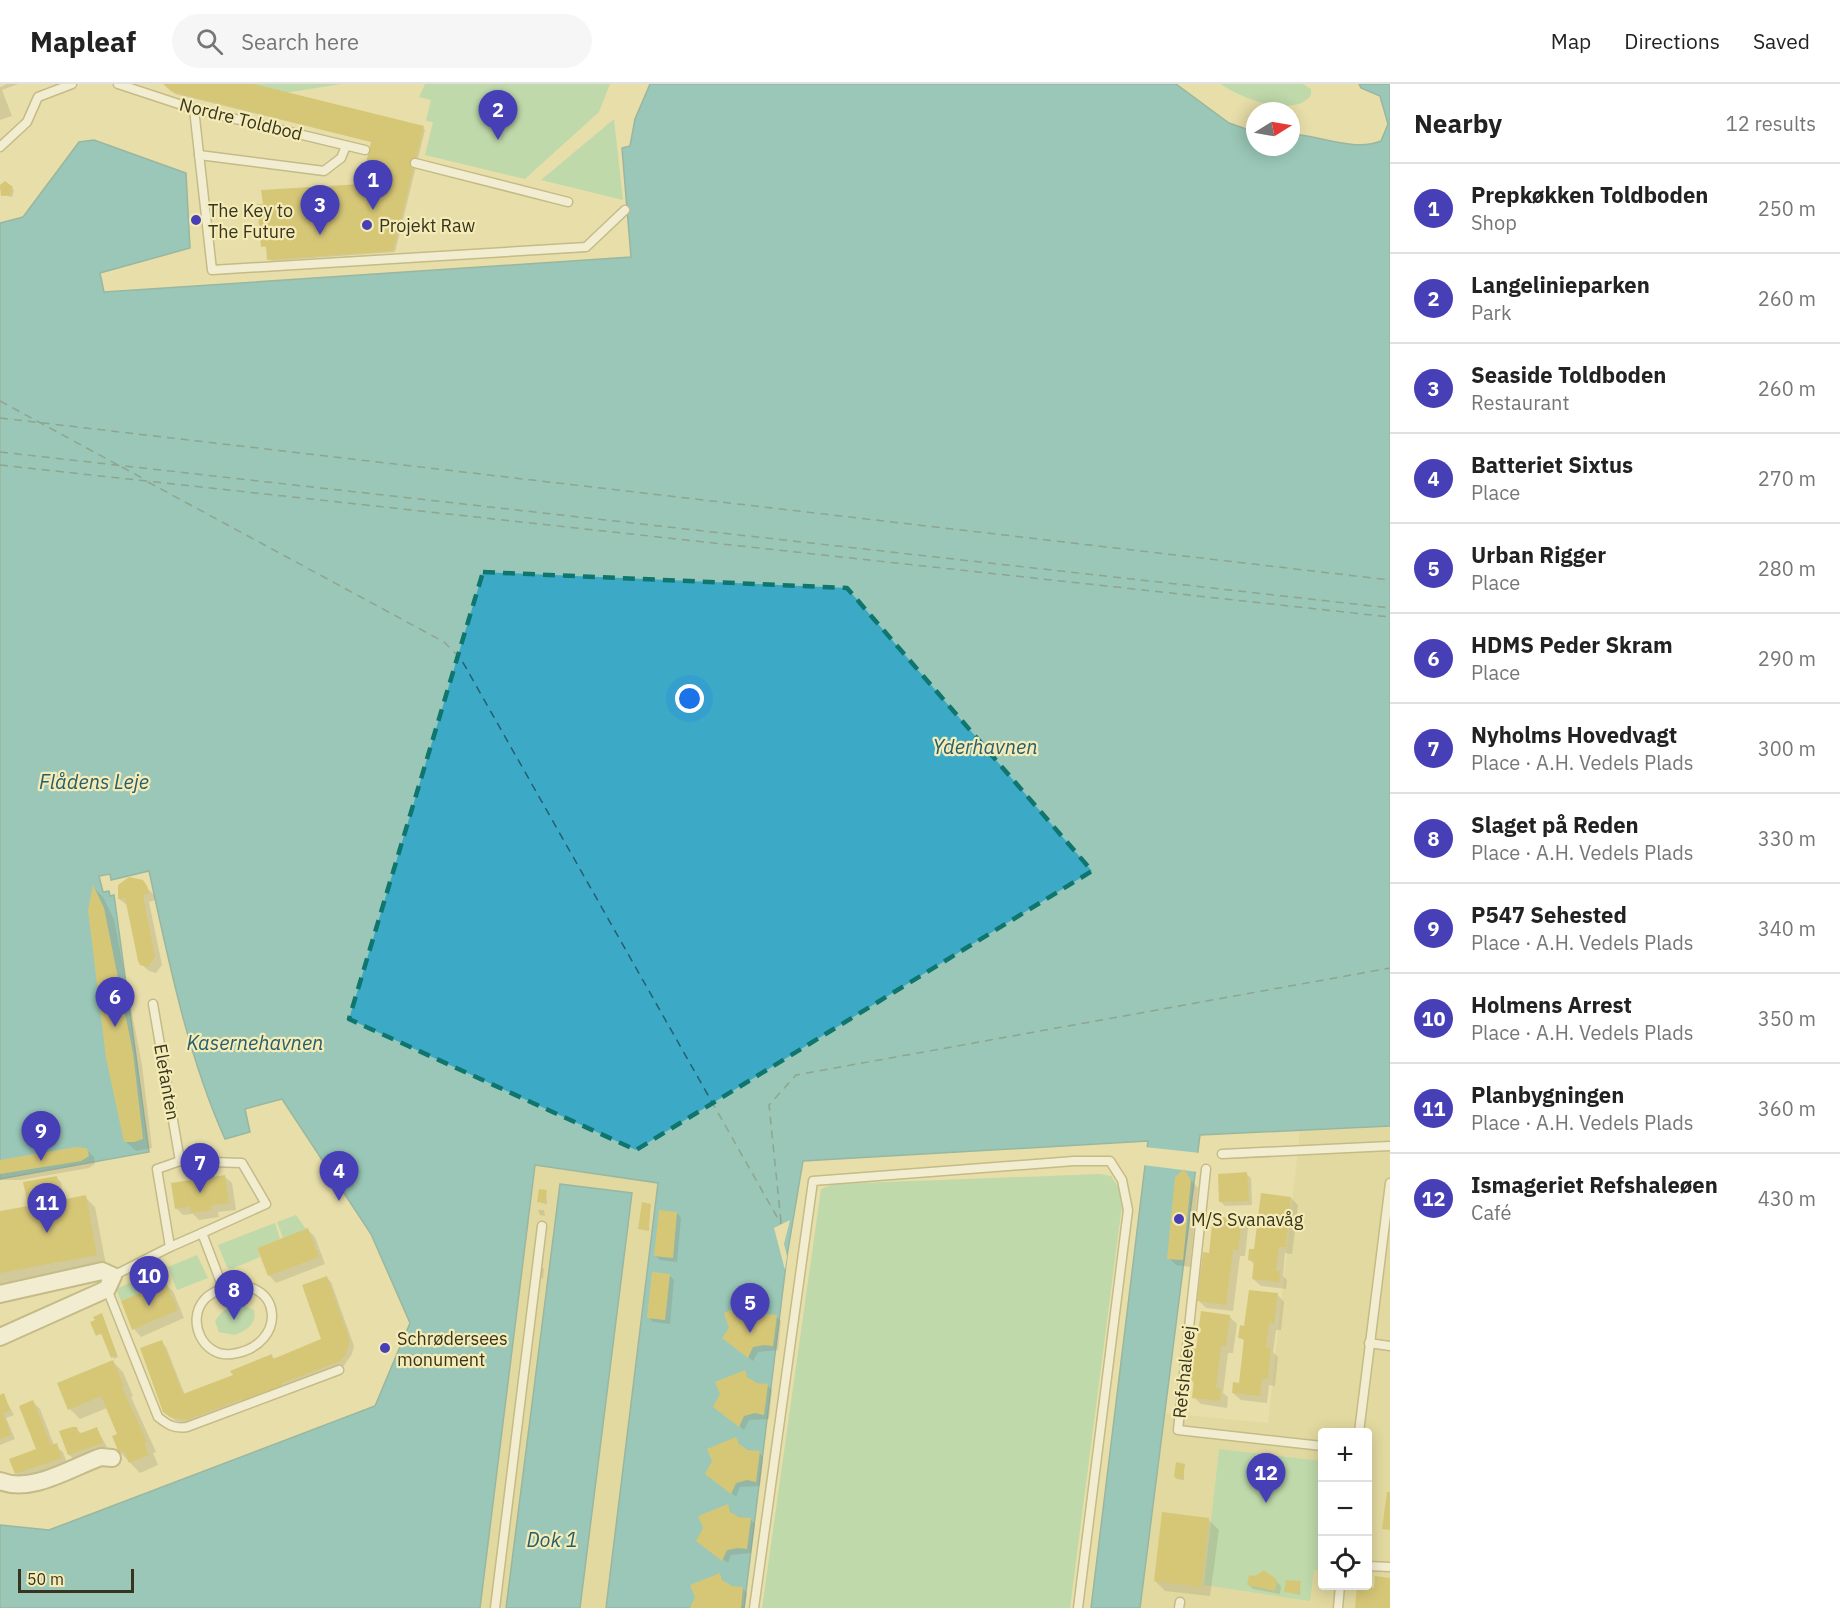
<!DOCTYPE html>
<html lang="en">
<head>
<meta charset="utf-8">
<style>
  :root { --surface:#fff; --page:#f6f6f6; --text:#222; --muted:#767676; --line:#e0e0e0; --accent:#463fb5 }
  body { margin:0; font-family:"IBM Plex Sans",sans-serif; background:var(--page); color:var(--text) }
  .controls { position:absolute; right:18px; bottom:18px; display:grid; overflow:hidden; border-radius:6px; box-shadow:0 3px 15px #0003 }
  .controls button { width:54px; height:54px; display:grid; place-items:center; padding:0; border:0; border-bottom:2px solid var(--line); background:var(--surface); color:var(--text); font:30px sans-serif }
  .compass { position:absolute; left:1246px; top:18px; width:54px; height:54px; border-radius:50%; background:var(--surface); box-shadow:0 3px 15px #0003; rotate:79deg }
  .scale { position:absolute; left:18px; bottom:15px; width:116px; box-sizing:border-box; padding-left:6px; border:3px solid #37341f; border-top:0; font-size:16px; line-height:21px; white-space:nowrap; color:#37341f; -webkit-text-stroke:4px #f4ebb6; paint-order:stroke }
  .you { position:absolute; left:690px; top:615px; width:21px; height:21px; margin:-15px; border:4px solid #fff; border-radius:50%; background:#1a73e8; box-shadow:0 0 0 9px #1a73e833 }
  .badge { display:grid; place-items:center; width:39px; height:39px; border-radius:50%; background:var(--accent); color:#fff; font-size:20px; font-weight:700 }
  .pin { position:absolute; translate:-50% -50px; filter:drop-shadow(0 2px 3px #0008) }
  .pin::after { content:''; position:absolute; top:32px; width:21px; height:18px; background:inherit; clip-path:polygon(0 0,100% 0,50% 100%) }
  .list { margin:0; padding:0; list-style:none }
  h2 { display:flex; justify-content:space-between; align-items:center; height:78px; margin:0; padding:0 24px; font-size:26px }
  h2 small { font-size:20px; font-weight:400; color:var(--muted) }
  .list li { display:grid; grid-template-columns:39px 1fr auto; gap:18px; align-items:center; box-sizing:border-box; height:90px; padding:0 24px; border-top:2px solid var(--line) }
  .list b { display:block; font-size:22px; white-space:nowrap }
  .list p { margin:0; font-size:20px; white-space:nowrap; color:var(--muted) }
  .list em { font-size:20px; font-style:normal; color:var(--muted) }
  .icon { flex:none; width:33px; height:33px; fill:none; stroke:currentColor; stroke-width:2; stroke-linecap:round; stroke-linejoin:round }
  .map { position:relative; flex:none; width:1390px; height:1524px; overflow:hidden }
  header { display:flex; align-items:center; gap:36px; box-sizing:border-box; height:84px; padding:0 30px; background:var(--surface); border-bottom:2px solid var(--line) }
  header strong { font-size:28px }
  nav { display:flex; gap:33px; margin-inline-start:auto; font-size:21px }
  .search { width:420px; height:54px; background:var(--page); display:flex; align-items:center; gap:15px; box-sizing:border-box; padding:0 21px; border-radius:33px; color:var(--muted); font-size:22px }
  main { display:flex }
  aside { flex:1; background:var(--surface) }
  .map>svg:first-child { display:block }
  .built { fill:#dcd296; fill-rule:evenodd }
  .green { fill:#8fd3ad }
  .water { fill:#3caac7; stroke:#3a8795; stroke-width:1.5 }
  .pier { fill:#e7dea9 }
  .shadow { fill:#0003 }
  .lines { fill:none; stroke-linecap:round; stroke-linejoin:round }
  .ferry { stroke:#255f6f; stroke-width:1.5; stroke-dasharray:8 6; stroke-linecap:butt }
  .building { fill:#c0ac3b }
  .lane-casing { stroke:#99905f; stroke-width:11 }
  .street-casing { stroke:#99905f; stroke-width:20 }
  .lane { stroke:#fff; stroke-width:8 }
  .street { stroke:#fff; stroke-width:16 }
  .marked { fill:none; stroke:#0f766e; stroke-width:4.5; stroke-dasharray:12 8; stroke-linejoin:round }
  .poi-dot { fill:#463fb5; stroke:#f4ebb6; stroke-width:2 }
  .labels { text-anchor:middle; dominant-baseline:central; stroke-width:4.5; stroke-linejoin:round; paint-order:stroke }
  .street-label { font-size:18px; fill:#37341f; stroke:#f4ebb6 }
  .poi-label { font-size:18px; fill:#37341f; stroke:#f4ebb6; text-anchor:start }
  .water-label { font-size:20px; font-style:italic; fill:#255f6f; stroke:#f4ebb6 }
</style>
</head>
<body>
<header>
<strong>Mapleaf</strong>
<div class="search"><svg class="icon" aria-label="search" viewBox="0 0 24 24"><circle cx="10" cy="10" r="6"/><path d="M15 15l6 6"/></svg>Search here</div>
<nav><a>Map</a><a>Directions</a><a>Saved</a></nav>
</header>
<main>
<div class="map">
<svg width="1390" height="1524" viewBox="0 0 1390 1524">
  <rect width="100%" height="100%" fill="#e7dea9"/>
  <!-- built -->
  <g class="built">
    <path d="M1390,1042V1524H1140L1165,1329L1268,1339L1300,1046ZM1322,1348H1368V1502H1322Z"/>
    <polygon points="534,1081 658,1099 606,1524 480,1524"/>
  </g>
  <!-- green -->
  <g class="green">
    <polygon points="231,0 341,0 285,9"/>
    <polygon points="425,0 610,0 599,28 525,95 425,71 433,38 426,37 431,16 419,13"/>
    <path d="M1221,0H1303L1311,5V11C1295,35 1239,14 1221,0Z"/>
    <polygon points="614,35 623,116 541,96"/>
    <polygon points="1100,1090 1111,1092 1119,1104 1122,1121 1070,1524 762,1524 821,1105 834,1100"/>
    <polygon points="296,1131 306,1145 283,1154 277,1138"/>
    <polygon points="275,1139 280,1155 257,1164 260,1173 231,1185 227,1183 218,1161"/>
    <polygon points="197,1171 208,1194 177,1206 168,1183"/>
    <polygon points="164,1184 169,1197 147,1207 141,1194"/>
    <polygon points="134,1197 140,1210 121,1217 116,1205"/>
    <path d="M243,1221L254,1226C257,1240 247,1246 235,1251L219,1248L215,1237C222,1226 231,1220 243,1221Z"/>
    <polygon points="1219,1365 1322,1377 1322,1486 1314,1486 1310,1517 1204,1501"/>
  </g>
  <!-- water -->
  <g class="water">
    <path d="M650,0H1176L1229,39L1255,48V63H1291V50C1319,51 1354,68 1381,57L1388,40L1380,12L1361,4L1359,0H1390V1042L1200,1051L1140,1524H1091L1148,1057L803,1077L787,1172L744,1524H606L658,1099L535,1081L480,1524H0V1441L49,1446L375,1322L410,1239L371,1150L282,1015L245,1025L250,1048L225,1055C187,970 169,878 149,787L111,796L110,790L99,792L103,808L109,807L110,812L114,811L149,1068L0,1095V139L23,133L79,58L94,56L186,89L190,164L100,189L104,208L631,173L622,64L630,62L635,35Z"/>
    <polygon points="560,1100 632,1109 580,1524 506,1524"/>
  </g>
  <!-- pier -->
  <g class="pier">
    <polygon points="1145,1063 1200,1069 1198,1088 1143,1081"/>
    <polygon points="790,1136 784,1160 787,1172 785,1186 774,1144"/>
  </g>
  <!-- shadow -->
  <g class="shadow">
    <polygon points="7,0 18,0 2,6 12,32 0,36 0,3"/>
    <polygon points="166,0 247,0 423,44 425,46 395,168 271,177 268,164 262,162 362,101 372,58 175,10"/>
    <polygon points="5,99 14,106 12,113 2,111 0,103"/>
    <polygon points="124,797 146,803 154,811 155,816 149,818 162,881 156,889 149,887 141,880 128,822 119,815 118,809"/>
    <polygon points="94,804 103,813 114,835 142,981 152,1064 136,1067 125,1057"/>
    <polygon points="86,1065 94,1073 95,1080 89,1084 21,1096 0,1096 0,1079"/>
    <polygon points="1184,1088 1198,1104 1190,1183 1176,1181 1169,1174"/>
    <polygon points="1246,1090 1251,1094 1252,1121 1225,1122 1221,1118"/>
    <polygon points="224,1092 232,1099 236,1126 218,1128 219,1133 199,1136 193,1130 183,1131 176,1124"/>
    <polygon points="57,1094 61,1098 64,1116 85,1113 95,1123 106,1181 0,1201 0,1129 31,1123"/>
    <polygon points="546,1107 547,1120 541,1119 539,1117"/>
    <polygon points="1291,1114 1298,1121 1292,1170 1285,1169 1283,1192 1287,1196 1286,1205 1261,1202 1253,1195 1255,1181 1250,1176"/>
    <polygon points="650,1121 649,1147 642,1146 640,1144"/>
    <polygon points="538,1126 544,1126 545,1132 540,1131"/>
    <polygon points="677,1129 681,1134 677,1178 660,1176 655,1171"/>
    <polygon points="1241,1137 1248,1144 1245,1172 1240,1172 1233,1227 1206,1224 1199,1217 1210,1170"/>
    <polygon points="308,1146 315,1153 325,1180 276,1199 269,1191"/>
    <polygon points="541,1183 544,1185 543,1195 539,1193"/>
    <polygon points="670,1192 674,1196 670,1240 653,1238 648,1233"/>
    <polygon points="327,1194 331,1198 354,1262 352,1270 343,1283 192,1340 176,1337 164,1328 161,1258 166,1263 185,1311 235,1292 271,1272 275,1275 323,1256"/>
    <polygon points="165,1200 173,1207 184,1234 141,1253 134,1245 123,1218"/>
    <polygon points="1277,1210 1284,1218 1281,1246 1276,1246 1273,1268 1278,1273 1275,1302 1269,1301 1267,1319 1241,1316 1233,1309 1240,1301 1245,1258 1240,1253"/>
    <polygon points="753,1219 759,1228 776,1232 781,1237 778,1266 758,1268 753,1277 729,1258"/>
    <polygon points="102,1231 118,1273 114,1275 104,1250 97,1251"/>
    <polygon points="1229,1232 1237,1240 1233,1269 1228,1269 1223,1309 1228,1313 1227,1324 1201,1320 1194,1313 1195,1300 1190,1295 1197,1266"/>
    <polygon points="113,1278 123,1288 133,1312 131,1313 156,1368 153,1369 158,1381 140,1389 120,1368 119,1351 107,1324 80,1335 70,1325"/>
    <polygon points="744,1288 751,1297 767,1301 772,1306 769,1335 749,1336 744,1346 720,1327"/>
    <polygon points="3,1311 14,1331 6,1334 15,1355 0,1361 0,1313"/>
    <polygon points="33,1318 40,1325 54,1361 63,1368 68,1382 24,1397 16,1390 38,1366"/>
    <polygon points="76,1345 81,1349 97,1345 107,1363 74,1375 69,1371 61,1348"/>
    <polygon points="736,1355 742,1364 759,1368 763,1373 760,1402 740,1403 736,1413 712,1394"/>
    <polygon points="1184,1381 1184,1396 1177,1395 1175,1393"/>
    <polygon points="727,1422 733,1431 750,1435 755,1440 751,1469 731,1471 728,1479 701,1459"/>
    <polygon points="1209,1436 1219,1446 1210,1512 1165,1507 1155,1497"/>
    <polygon points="720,1491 725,1500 742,1504 747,1509 745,1524 691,1524"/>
    <polygon points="1276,1497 1281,1502 1280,1510 1253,1505 1249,1501"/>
    <polygon points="1300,1498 1300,1511 1286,1507"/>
  </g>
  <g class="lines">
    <!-- ferry -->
    <g class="ferry">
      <polyline points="0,317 118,381"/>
      <polyline points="0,334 1390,496"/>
      <polyline points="0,368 1390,524"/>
      <polyline points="0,381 1390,533"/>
      <polyline points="122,383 144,395"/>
      <polyline points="148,398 444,558 461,575 781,1140"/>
      <polyline points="781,1138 769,1021 796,991 1390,884"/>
    </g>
  </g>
  <!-- building -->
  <g class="building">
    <polygon points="163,0 254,0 424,42 393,167 267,176 266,162 261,163 257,120 263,120 261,106 361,100 371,58 172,8"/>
    <polygon points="5,97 13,103 10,111 1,112 0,101"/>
    <polygon points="129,793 143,796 147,802 149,809 143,811 155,873 148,883 140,881 138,877 125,814 118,815 118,801"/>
    <polygon points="93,801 104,824 133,969 143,1055 134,1058 124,1058 106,974 88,826"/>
    <polygon points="76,1063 87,1064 89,1072 81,1077 0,1090 0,1076"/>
    <polygon points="1184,1085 1191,1096 1183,1176 1167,1175 1175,1093"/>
    <polygon points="1247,1088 1249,1117 1219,1118 1218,1090"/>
    <polygon points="225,1091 229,1119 211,1121 212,1126 191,1129 190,1122 175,1125 171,1099"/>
    <polygon points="57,1092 61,1116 86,1111 97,1171 0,1189 0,1127 28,1122 23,1098"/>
    <polygon points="539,1105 547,1106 545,1119 537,1118"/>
    <polygon points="1261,1109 1291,1113 1286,1163 1279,1163 1276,1187 1280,1187 1279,1198 1252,1195 1254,1177 1248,1176 1249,1165 1254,1165"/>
    <polygon points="642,1118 651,1120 648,1146 638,1145"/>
    <polygon points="659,1126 677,1128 673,1174 654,1172"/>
    <polygon points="1213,1132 1242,1135 1238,1166 1233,1165 1226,1221 1197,1217 1203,1168 1209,1169"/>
    <polygon points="308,1144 319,1173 268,1192 257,1164"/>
    <polygon points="652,1188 670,1190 665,1236 647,1234"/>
    <polygon points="327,1192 350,1257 345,1272 338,1278 282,1299 284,1303 243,1318 242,1315 187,1336 170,1333 163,1328 140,1264 162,1256 183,1310 233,1291 230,1287 272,1270 273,1275 321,1255 302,1201"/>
    <polygon points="166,1198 178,1226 132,1246 121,1217"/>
    <polygon points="1249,1206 1278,1209 1274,1240 1269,1239 1266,1263 1271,1264 1268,1295 1262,1295 1260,1312 1232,1309 1233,1298 1239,1299 1244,1255 1238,1254 1240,1241 1244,1242"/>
    <polygon points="754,1217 756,1224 766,1230 777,1231 773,1262 764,1261 753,1263 748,1274 722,1254 729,1244 724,1229"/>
    <polygon points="1201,1227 1230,1231 1226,1262 1221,1262 1216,1304 1221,1305 1220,1317 1192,1314 1194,1296 1188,1295 1192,1264 1196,1265"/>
    <polygon points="102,1229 117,1271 111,1274 101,1249 96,1252 90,1238 95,1236 93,1233"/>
    <polygon points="113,1276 124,1302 122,1303 147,1358 144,1359 149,1371 129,1379 124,1367 119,1369 112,1352 117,1350 101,1312 68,1326 57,1299"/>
    <polygon points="745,1286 747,1293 757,1299 768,1300 764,1331 755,1329 744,1332 739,1343 713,1323 720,1310 715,1298"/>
    <polygon points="4,1309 10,1326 3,1329 11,1351 0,1355 0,1311"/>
    <polygon points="33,1316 51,1361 57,1359 62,1374 15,1390 9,1375 36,1365 19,1322"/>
    <polygon points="72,1343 77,1343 79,1350 97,1343 103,1359 68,1371 59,1347"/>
    <polygon points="736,1353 739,1360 748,1366 760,1367 756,1398 747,1396 736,1399 731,1410 705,1390 712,1377 707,1365"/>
    <polygon points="1176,1378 1185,1380 1183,1395 1174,1393"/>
    <polygon points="1387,1408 1390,1408 1390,1446 1382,1445"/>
    <polygon points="728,1420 730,1428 739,1433 751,1434 747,1465 738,1464 727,1466 722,1477 696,1457 703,1444 698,1432"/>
    <polygon points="1162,1428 1209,1434 1201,1503 1154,1497"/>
    <polygon points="1264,1486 1277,1496 1275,1507 1247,1501 1249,1491 1255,1492"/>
    <polygon points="720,1489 722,1496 732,1502 743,1503 741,1524 690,1524 695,1513 690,1501"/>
    <polygon points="1375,1492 1390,1494 1390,1524 1355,1524 1357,1502 1374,1504"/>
    <polygon points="1286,1496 1301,1497 1299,1510 1284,1508"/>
  </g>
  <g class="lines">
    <!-- lane casing -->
    <g class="lane-casing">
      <g id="lane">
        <polyline points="118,0 194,25 365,66"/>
        <polyline points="194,25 212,186 586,163 625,126"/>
        <polyline points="0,63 27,38 38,13 72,0"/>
        <polyline points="199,71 324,87 341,74 346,62"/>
        <polyline points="415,79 568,118"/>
        <polyline points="153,920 180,1077"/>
        <polyline points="1222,1070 1390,1062"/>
        <polyline points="1206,1085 1178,1346 1322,1362"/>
        <path d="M170,1163L202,1149L223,1204C283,1189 290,1262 232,1270C203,1274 186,1237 204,1216C209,1210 216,1207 223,1204"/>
        <polyline points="113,1192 170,1163 157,1085 180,1077 242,1079 266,1120 202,1149"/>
        <path d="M107,1205L158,1333C168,1341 174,1345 187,1343L339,1286"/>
        <polyline points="1369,1259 1390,1262"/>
        <polyline points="1359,1348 1390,1099"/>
        <polyline points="1368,1482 1390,1483"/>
        <polyline points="495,1524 542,1142"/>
        <polyline points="754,1524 813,1097 1074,1077 1110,1077 1122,1096 1128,1126 1078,1524"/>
        <polyline points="1179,1524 1180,1518"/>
        <polyline points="1338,1524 1340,1502"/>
      </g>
    </g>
    <!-- street casing -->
    <g class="street-casing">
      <g id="street">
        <polyline points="0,1210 102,1187 113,1192 107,1205 0,1253"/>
        <path d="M0,1397C32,1410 72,1383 101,1373L112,1374"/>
      </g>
    </g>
    <!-- lane -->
    <use href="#lane" class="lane"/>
    <!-- street -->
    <use href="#street" class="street"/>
  </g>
  <!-- marked area -->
  <path d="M0 0H1390V1524H0ZM483,488L847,504L1092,787L636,1066L349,935Z" fill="#e7dea9" fill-opacity=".55" fill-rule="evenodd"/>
  <path class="marked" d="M483,488L847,504L1092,787L636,1066L349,935Z"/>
  <!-- markers -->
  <g class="poi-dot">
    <circle cx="196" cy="136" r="6"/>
    <circle cx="367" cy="141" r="6"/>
    <circle cx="1179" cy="1135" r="6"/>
    <circle cx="385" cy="1264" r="6"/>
  </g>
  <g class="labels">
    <!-- street labels -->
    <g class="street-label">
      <text transform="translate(241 35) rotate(14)">Nordre Toldbod</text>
      <text transform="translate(167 998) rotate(80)">Elefanten</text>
      <text transform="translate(1184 1288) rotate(-84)">Refshalevej</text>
    </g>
    <!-- poi labels -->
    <g class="poi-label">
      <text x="208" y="126">The Key to<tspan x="208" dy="21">The Future</tspan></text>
      <text x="379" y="141">Projekt Raw</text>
      <text x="1191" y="1135">M/S Svanavåg</text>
      <text x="397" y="1254">Schrødersees<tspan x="397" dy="21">monument</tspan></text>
    </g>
    <!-- water labels -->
    <g class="water-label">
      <text x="985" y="662">Yderhavnen</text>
      <text x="94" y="697">Flådens Leje</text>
      <text x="255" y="958">Kasernehavnen</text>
      <text x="552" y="1455">Dok 1</text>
    </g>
  </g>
</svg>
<div class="controls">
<button>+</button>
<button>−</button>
<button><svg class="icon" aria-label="locate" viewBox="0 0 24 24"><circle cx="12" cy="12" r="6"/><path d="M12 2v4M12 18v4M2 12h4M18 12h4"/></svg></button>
</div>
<svg class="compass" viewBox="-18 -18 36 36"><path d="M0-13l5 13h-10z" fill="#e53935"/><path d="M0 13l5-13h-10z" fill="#767676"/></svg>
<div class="scale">50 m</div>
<div class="you"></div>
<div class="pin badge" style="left:373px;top:126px">1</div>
<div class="pin badge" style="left:498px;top:56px">2</div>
<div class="pin badge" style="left:320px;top:151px">3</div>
<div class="pin badge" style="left:339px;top:1117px">4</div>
<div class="pin badge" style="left:750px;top:1249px">5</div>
<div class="pin badge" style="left:115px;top:943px">6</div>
<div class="pin badge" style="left:200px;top:1109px">7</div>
<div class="pin badge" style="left:234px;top:1236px">8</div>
<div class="pin badge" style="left:41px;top:1077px">9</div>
<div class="pin badge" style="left:149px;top:1222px">10</div>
<div class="pin badge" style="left:47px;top:1149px">11</div>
<div class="pin badge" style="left:1266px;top:1419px">12</div>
</div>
<aside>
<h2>Nearby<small>12 results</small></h2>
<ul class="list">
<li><span class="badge">1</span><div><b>Prepkøkken Toldboden</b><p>Shop</p></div><em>250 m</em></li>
<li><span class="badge">2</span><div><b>Langelinieparken</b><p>Park</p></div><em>260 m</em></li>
<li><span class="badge">3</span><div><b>Seaside Toldboden</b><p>Restaurant</p></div><em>260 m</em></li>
<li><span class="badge">4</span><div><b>Batteriet Sixtus</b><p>Place</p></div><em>270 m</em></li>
<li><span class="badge">5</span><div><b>Urban Rigger</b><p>Place</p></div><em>280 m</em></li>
<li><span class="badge">6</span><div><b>HDMS Peder Skram</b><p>Place</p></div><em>290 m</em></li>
<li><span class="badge">7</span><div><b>Nyholms Hovedvagt</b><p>Place · A.H. Vedels Plads</p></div><em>300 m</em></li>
<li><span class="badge">8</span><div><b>Slaget på Reden</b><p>Place · A.H. Vedels Plads</p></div><em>330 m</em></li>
<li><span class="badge">9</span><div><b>P547 Sehested</b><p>Place · A.H. Vedels Plads</p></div><em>340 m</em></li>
<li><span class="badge">10</span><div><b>Holmens Arrest</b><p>Place · A.H. Vedels Plads</p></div><em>350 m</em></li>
<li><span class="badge">11</span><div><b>Planbygningen</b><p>Place · A.H. Vedels Plads</p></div><em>360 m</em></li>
<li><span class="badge">12</span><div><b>Ismageriet Refshaleøen</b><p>Café</p></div><em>430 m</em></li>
</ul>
</aside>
</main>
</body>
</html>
